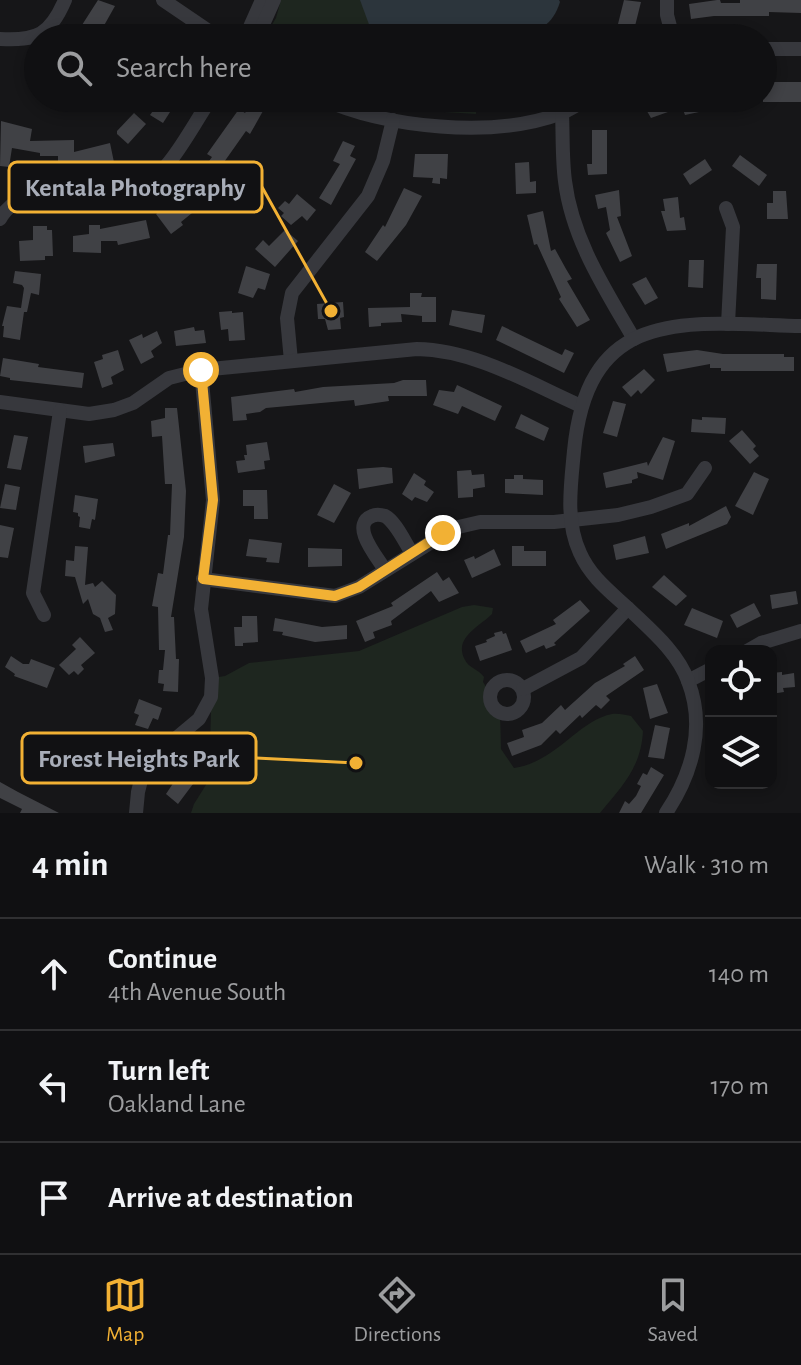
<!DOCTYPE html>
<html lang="en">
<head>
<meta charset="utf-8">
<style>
  :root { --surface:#101012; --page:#1e1e20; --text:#f1f3f6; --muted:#9c9d9f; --line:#303032; --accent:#f2b134 }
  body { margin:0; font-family:"Alegreya Sans",sans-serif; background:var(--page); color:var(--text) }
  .controls { position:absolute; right:24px; bottom:24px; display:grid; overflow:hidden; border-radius:16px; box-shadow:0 4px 12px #0003 }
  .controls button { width:72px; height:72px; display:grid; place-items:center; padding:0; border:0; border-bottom:2px solid var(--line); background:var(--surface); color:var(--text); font:40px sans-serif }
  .stop { position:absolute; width:24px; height:24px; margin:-18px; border:6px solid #f2b134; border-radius:50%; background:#fff }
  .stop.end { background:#f2b134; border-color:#fff; box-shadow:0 2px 8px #0008 }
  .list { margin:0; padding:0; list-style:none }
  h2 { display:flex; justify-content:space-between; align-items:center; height:104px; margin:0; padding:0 32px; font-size:34px }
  h2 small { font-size:26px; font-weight:400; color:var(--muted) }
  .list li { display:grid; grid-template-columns:52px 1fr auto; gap:24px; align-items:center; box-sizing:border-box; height:112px; padding:0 32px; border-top:2px solid var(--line) }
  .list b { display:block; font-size:30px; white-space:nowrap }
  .list p { margin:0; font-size:26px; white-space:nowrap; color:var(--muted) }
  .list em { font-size:26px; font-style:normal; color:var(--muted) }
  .icon { flex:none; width:44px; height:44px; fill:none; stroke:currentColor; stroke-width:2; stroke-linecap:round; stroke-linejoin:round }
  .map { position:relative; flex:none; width:801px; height:813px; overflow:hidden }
  .search { position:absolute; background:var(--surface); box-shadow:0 4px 12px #0003; left:24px; right:24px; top:24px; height:88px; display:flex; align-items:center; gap:20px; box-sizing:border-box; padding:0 28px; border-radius:44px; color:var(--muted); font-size:30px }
  .sheet { height:440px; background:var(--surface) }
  nav { display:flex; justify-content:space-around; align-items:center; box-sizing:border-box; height:112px; border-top:2px solid var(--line); background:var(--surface); font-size:22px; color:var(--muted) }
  nav a { display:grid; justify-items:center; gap:4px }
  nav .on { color:var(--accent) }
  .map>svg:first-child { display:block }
  .green { fill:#1e261f }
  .water { fill:#2c353c }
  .building { fill:#404145 }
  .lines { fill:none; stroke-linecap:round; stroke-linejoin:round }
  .minor { stroke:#37383d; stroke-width:14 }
  .route { stroke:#f2b134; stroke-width:10 }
  .leader { fill:none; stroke:#f2b134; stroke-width:3 }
  .callout-dot { fill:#f2b134; stroke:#111113; stroke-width:3 }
  .callout { fill:#111113; stroke:#f2b134; stroke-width:3 }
  .callout-label { font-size:26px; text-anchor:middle; font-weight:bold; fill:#a8adb8 }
</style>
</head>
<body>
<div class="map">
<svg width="801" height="813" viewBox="0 0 801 813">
  <rect width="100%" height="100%" fill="#161618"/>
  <!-- green -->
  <g class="green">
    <polygon points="281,0 477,0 477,38 264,38 276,18"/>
    <polygon points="353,98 476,98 476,114 397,109"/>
    <path d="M474,605L493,608L492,614C479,627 453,638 465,660C469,668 478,669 484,677L483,682C491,693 489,705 500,712L501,749L514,768C556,762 579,720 612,714C618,713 625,715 631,716L643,731C641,768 622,786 600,813H191L194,804L209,780L212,678L225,676L249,663L359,651L462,607Z"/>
  </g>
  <!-- water -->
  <path class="water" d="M360,0H559L560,2C553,25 539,31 517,38H374Z"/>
  <!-- building -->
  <g class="building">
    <polygon points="98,0 115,6 97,38 80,38 89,29 82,25"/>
    <polygon points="624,0 641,2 632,38 615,36"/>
    <polygon points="717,0 720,0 721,3 740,3 740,0 801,0 801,13 769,12 769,16 714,16 691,19 689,4"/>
    <rect x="763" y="82" width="38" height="20"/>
    <polygon points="162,98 179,98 163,123 150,115"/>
    <polygon points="657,98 694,98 699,112 685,115 682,107 651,118 644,106 645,102"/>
    <polygon points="252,103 263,111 250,134 246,131 198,199 187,192 212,157 207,154 239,109 245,113"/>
    <polygon points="134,113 146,124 128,144 117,134 117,131"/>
    <polygon points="1,121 32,129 30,141 74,140 74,152 110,143 115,167 100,170 98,162 74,167 74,170 58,170 58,156 40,156 40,153 12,148 9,167 0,166"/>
    <polygon points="592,130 607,130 607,174 588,175 587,164 592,164"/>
    <polygon points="343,141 355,146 350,156 356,159 331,205 319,198 340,164 333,161"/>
    <polygon points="415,154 448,154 447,179 440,178 440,184 432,183 433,178 413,177"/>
    <polygon points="740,155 767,175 759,186 732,166"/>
    <polygon points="705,159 712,170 690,185 683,174"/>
    <polygon points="529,162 530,182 536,181 536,193 516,194 515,163"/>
    <polygon points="404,188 422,196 406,225 377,261 365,252 383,225 385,227"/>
    <polygon points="619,190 621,216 617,217 632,256 620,262 606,233 610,230 606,207 598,209 595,195"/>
    <polygon points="773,191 786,191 788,219 767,219 767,203 773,203"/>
    <polygon points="297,194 316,210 307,221 302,216 291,225 281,216 284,213 278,208 285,201 289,204"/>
    <polygon points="678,197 680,218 684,217 686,230 667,231 661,211 665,211 663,199"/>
    <polygon points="185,203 192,213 181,222 183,225 171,234 156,214 168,205 172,211"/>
    <polygon points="543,211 551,251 555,249 566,269 572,279 567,281 590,320 577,327 559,299 561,297 537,244 534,245 527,215"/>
    <polygon points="146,220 150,238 118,245 117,241 101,241 101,253 73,252 73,236 89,234 89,225 100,225 100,229"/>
    <polygon points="33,226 47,226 47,230 52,230 53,256 45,256 45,260 20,261 19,241 33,240"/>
    <polygon points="285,230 298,241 275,267 255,249 263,240 269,246"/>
    <polygon points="689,260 704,260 703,288 688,287"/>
    <polygon points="757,264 777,264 776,300 761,299 761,278 756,278"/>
    <polygon points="246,266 270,274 265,290 258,288 253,298 238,293"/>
    <polygon points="15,271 41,274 39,295 31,293 27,312 24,312 20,340 3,337 4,326 2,326 7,306 21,308 24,288 22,285 13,283"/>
    <polygon points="646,277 658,298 645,305 632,284"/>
    <polygon points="410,293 422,293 421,297 436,297 436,322 422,322 422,316 401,314 402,322 381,323 381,326 369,327 368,308 410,307"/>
    <polygon points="343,302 344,317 340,318 341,329 328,330 325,319 318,319 317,304"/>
    <polygon points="452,310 485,315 482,333 449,325"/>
    <polygon points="232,311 232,313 243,312 245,340 229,341 228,329 221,330 219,312"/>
    <polygon points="502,326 562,355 565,349 574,353 564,373 496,340"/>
    <polygon points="194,327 195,331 204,330 206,343 176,346 174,331"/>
    <polygon points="157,331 162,343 151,351 154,357 141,364 129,340 142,334 143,338"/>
    <polygon points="118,350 124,370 111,377 113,384 102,388 94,362 103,359 102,355"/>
    <polygon points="697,350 723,354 784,354 784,357 794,357 794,371 721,371 721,368 710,368 710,364 667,372 663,354"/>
    <polygon points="3,358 39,364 38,367 84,373 82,388 10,380 10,378 0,376"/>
    <polygon points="644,369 655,380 641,394 638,390 631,397 622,387"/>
    <polygon points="403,380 426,380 427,396 388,396 389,401 355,406 354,400 266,408 260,412 246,414 247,420 233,421 231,397 294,389 295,392 323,387 394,383"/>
    <polygon points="457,385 502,406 495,421 462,406 458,414 433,405 439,390 454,392"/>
    <polygon points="613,401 626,404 617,437 603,433"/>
    <polygon points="165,408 177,408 186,491 184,537 171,617 174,617 176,659 179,659 178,692 163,691 164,684 158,683 159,670 163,670 165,650 159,650 158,607 152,606 158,573 163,574 168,535 170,535 172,484 165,484 162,436 152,437 151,421 165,418"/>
    <polygon points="521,414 549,428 544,441 515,428"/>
    <polygon points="702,417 726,418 725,434 691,432 692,419 702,420"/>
    <polygon points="742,430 756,446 753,449 759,456 750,464 729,441"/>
    <polygon points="14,435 28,437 21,470 7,468"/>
    <polygon points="663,437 675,441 663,480 637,472 638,478 632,480 632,483 606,488 603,473 647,462 648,466"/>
    <polygon points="267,442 270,460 264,461 265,469 238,473 236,461 245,460 244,455 247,455 246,445"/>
    <polygon points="113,443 115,456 85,463 83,446"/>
    <polygon points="383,467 392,468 393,483 359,489 357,469"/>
    <polygon points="471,470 472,475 484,474 485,487 473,489 473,497 458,498 457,471"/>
    <polygon points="754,472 769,479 753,515 735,506"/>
    <polygon points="414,473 426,481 424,485 434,492 427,502 415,497 412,501 402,494"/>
    <polygon points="514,475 523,475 523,479 543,480 543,495 505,493 505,479 514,479"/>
    <polygon points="5,484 20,487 16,510 0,508"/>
    <polygon points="334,484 351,493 334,523 317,515"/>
    <polygon points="243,490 267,490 268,519 254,519 254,506 243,506"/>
    <polygon points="75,495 98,499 95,520 92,519 90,529 79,527 80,517 78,516 78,513 73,512"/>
    <polygon points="726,506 731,517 727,524 666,549 661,534 689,523 689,526"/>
    <polygon points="0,525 14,528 8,558 0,557"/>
    <polygon points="645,536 649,553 616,560 613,545"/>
    <polygon points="249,539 282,543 279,563 266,562 267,558 246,556"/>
    <polygon points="75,546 88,547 85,585 93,583 95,587 102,581 116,595 115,614 108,618 113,630 105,632 100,618 93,614 88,599 83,604 75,577 65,576 66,560 74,561"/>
    <polygon points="512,546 524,546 524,551 546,551 546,566 512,566"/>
    <polygon points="308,548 342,549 342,566 308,567"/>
    <polygon points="494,549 501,565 472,578 464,560 474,556 475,559"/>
    <polygon points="437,572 443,581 449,577 459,593 439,602 431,591 391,621 392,625 373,632 375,638 365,642 356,621 393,606 391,603"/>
    <polygon points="664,575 687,596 676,606 652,587"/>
    <polygon points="796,591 798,604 772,609 770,595"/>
    <polygon points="580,600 590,611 554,643 556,645 546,649 544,645 526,653 520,641 556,624 553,620"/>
    <polygon points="754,603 761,616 737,628 730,615"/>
    <polygon points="692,608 723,621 717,638 684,625"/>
    <polygon points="242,616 257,616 258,642 243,643 243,646 235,646 234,627 242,627"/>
    <polygon points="275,618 322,627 347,625 347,639 315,642 282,635 283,632 273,631"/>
    <polygon points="502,631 503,634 506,633 512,650 480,661 475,646 487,642 486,640 495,636 494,633"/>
    <polygon points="80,637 95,653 81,665 84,669 78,675 74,671 69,675 59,665 76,649 72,645"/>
    <polygon points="11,656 23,664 29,664 31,659 55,668 47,688 14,676 15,674 5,667"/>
    <polygon points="635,656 644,670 606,696 610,700 601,709 596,705 582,718 580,715 560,734 556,730 541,745 512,756 507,743 524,737 522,730 542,723 561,705 565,710 595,683 625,666 623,664"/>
    <polygon points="782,672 782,675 794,673 795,687 783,688 784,692 771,694 771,673"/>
    <polygon points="657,684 668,713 650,719 643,688"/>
    <polygon points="139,699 162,708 158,720 153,718 148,729 135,725 139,715 134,713"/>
    <polygon points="655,725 670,728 664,759 648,757"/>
    <polygon points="188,761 200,770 194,778 196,780 178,804 166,794"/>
    <polygon points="651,767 664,775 641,813 619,813 625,801 629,804 636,796 641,786 637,784 643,773 647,775"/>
    <polygon points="0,782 18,792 59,813 20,813 22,809 0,798"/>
  </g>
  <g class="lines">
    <!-- minor -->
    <g class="minor">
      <polyline points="163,0 219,38"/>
      <polyline points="667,0 667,15 673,38"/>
      <polyline points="245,38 262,0"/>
      <polyline points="257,38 274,0"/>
      <path d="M0,39C37,41 50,35 65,0"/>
      <polyline points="763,49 801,49"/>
      <path d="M320,98C386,128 494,139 562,113C571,109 580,103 589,98"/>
      <path d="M562,113C563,135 562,159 565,181C572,239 605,289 634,339"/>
      <polyline points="726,208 733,227 728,324"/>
      <path d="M0,219C21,180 79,199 114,195C123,194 135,189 144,185C169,173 195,122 211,98"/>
      <polyline points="291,361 287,318 292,293 368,196 383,161 393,120"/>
      <path d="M0,402L89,414L114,410L133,403L169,378L201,370L417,349C475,350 529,383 581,406"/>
      <path d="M385,570C378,558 349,525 372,516C376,514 382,515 385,516C396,522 405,543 412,553"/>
      <polyline points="203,579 335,596 359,587 454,528 480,522 554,522 618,515 651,507 687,494 705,468"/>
      <polyline points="44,615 33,593 60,411"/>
      <polyline points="747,651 761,643 801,631"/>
      <circle cx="507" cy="697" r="17"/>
      <polyline points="688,681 711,669"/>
      <polyline points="523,689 581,658 628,608"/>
      <polyline points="136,813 138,792 143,772 156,755 199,719 211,697 212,678 201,609 213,500 201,370"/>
      <path d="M666,813C692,774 706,727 688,681C678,653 652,631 631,611C612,593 591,578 580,553C565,521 571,484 574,451C588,304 688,323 801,326"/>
    </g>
  </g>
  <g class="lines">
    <!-- route -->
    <polyline class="route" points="201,370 213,500 203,579 335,596 359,587 443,533"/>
  </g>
  <!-- callouts -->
  <path class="leader" d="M331 311L262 187M356 763L256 758"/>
  <g class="callout-dot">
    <circle cx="331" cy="311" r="8"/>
    <circle cx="356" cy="763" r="8"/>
  </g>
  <g class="callout">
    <rect x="9" y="162" width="253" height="50" rx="8"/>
    <rect x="22" y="733" width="234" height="50" rx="8"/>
  </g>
  <g class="callout-label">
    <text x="135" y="196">Kentala Photography</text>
    <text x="139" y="767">Forest Heights Park</text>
  </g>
</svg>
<div class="controls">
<button><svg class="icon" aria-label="locate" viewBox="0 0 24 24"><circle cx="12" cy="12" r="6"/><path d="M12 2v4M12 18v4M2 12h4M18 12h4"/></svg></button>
<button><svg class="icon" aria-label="layers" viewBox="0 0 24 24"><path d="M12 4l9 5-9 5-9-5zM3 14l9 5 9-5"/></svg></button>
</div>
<div class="stop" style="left:201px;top:370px"></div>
<div class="stop end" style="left:443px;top:533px"></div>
<div class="search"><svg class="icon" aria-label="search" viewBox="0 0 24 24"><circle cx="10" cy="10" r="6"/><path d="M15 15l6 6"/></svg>Search here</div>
</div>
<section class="sheet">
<h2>4 min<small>Walk · 310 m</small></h2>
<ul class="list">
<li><svg class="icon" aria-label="ahead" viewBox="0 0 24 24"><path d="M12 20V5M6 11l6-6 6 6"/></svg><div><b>Continue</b><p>4th Avenue South</p></div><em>140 m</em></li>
<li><svg class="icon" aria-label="left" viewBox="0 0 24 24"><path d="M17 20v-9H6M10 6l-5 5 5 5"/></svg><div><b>Turn left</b><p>Oakland Lane</p></div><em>170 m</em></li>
<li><svg class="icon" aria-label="arrive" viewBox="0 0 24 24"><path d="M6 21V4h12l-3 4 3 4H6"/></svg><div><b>Arrive at destination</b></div></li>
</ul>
</section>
<nav>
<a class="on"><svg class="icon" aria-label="map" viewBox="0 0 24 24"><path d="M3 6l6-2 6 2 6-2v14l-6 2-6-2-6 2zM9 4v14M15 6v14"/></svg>Map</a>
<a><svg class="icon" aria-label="directions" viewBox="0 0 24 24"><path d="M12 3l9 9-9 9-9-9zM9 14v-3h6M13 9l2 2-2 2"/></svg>Directions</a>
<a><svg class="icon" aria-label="saved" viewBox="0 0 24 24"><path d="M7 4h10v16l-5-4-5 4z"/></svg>Saved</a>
</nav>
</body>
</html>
